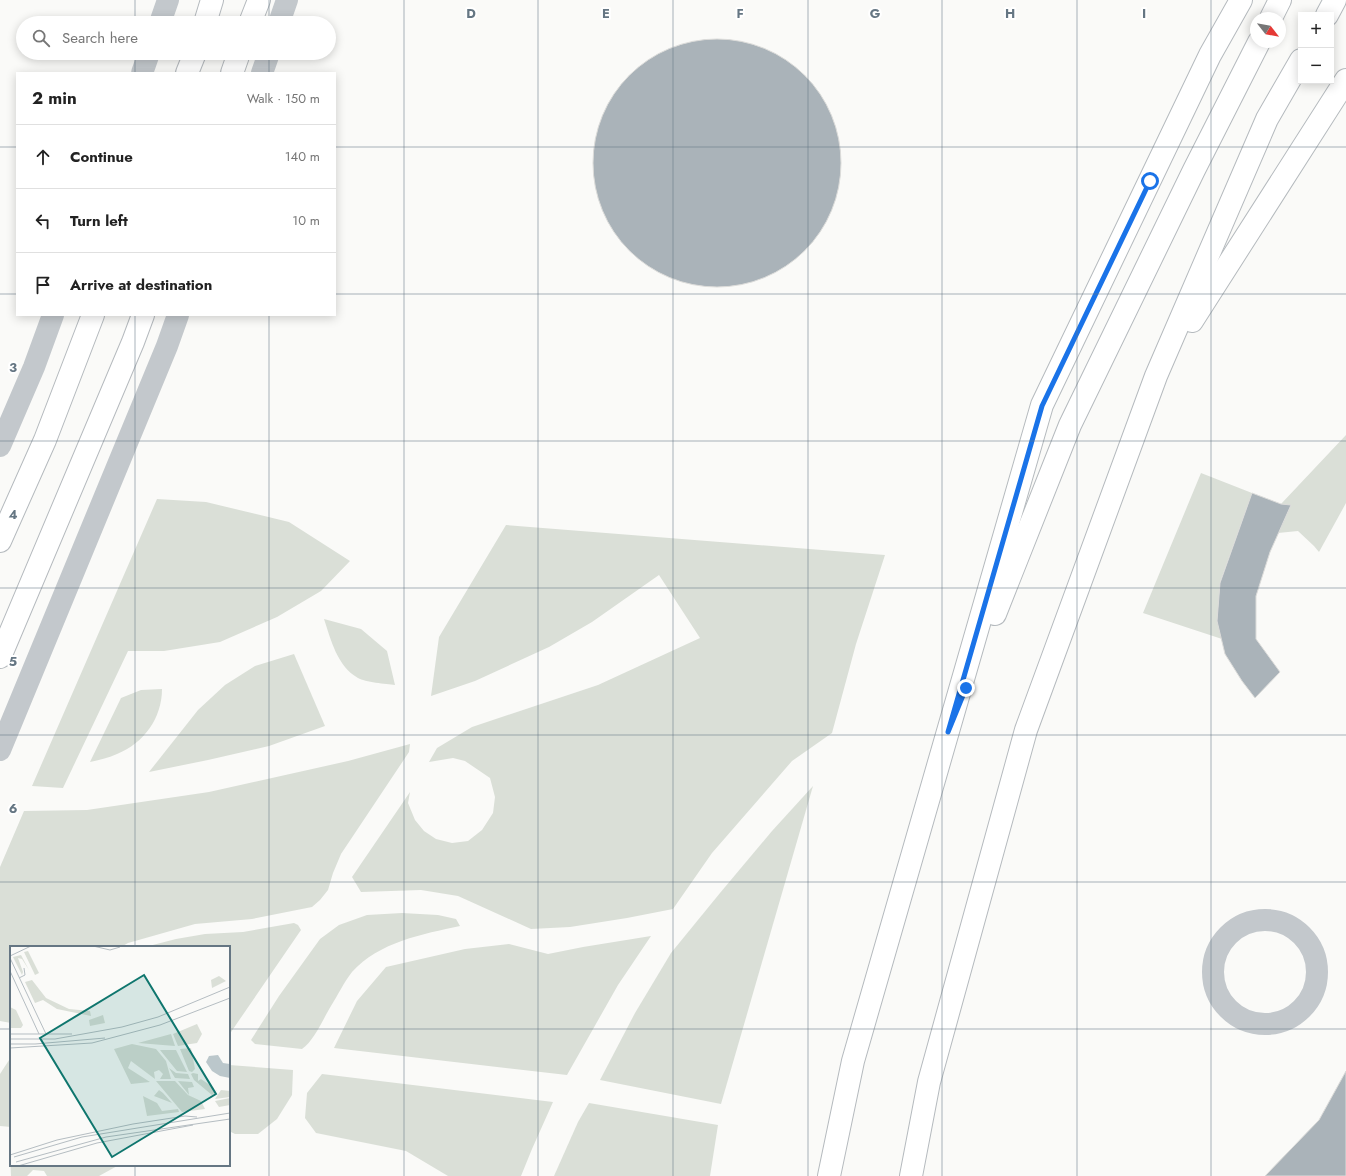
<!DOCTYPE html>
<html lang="en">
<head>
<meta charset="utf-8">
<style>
  :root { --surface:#fff; --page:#f6f6f6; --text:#222; --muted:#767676; --line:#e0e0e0 }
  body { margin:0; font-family:Jost,sans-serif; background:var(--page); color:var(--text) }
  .controls { position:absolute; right:12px; top:12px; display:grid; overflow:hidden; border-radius:0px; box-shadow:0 2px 10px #0003 }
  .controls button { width:36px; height:36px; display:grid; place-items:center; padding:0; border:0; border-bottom:1px solid var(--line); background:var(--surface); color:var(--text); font:20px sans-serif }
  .compass { position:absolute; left:1250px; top:12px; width:36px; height:36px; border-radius:50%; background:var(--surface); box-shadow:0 2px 10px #0003; rotate:121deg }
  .stop { position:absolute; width:12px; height:12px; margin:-9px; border:3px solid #1a73e8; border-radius:50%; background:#fff }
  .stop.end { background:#1a73e8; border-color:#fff; box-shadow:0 1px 4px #0008 }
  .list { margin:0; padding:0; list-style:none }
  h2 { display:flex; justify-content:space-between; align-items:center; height:52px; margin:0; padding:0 16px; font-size:17px }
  h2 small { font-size:13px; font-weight:400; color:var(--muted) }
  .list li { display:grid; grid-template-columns:26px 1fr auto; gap:12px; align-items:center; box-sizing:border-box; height:64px; padding:0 16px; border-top:1px solid var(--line) }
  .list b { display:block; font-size:15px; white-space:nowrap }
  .list em { font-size:13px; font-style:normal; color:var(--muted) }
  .icon { flex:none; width:22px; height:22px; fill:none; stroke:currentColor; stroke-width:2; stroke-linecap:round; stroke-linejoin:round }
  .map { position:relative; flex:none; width:1346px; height:1176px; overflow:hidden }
  .search { position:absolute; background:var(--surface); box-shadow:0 2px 10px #0003; left:16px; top:16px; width:320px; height:44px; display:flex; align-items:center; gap:10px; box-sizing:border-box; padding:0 14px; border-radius:22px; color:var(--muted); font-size:15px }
  .panel { position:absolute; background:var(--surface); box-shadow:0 2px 10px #0003; left:16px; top:72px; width:320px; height:244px; border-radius:0px }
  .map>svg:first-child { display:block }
  .green { fill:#dadfd7 }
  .building { fill:#aab3b9; stroke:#dcdcda }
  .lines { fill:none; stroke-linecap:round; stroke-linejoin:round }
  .major-casing { stroke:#b5babe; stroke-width:24 }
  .minor { stroke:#c3c8cc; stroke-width:22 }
  .major { stroke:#fff; stroke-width:22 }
  .route { stroke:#1a73e8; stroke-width:5 }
  .grid { fill:none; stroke:#657683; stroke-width:1; stroke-opacity:0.55 }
  .inset-road { fill:none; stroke:#b5bdc2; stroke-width:1 }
  .view { fill:#0f766e; fill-opacity:0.15; stroke:#0f766e; stroke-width:2 }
  .inset-edge { fill:none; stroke:#657683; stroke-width:2 }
  .grid-label { font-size:13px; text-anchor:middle; font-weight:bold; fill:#657683; stroke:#fff; stroke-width:4; stroke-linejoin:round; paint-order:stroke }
</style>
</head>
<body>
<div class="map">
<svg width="1346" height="1176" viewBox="0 0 1346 1176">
  <rect width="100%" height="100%" fill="#fafaf8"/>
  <!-- green -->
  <g class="green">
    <polygon points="1346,435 1346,503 1319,552 1314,546 1298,531 1278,533 1291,505 1281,504"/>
    <polygon points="1201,473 1252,493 1220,582 1217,621 1222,639 1143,613"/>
    <polygon points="157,499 206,502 289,522 350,561 321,591 277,617 220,642 164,651 128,651 63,788 32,786"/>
    <polygon points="506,525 885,555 856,644 832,733 792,761 712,853 673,909 627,918 570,927 531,929 458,896 421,890 361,892 352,877 410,792 408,803 415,820 424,831 436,839 452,843 468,841 482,830 493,813 495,797 490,778 465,761 453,758 429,762 437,748 472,727 598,685 700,638 659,575 592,622 549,647 475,681 431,696 439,637"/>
    <path d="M324,619L361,629L387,651L395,685C386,684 365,682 358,678C337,666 331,640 324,619Z"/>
    <polygon points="294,654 325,726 269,746 208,760 149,772 198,710 225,685 255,666"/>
    <path d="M162,689C162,718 144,743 117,754C108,758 99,760 90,762L121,698L141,690Z"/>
    <polygon points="410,744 409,752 341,854 333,873 328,890 320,900 312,907 252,919 195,924 128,943 121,947 11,947 11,1023 0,1021 0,867 24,811 87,810 209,792 348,761"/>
    <polygon points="813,786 721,1104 600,1080 635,1013 671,953 720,893 772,831"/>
    <path d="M402,913L438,915L456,919L460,926C423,934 379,942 352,972C344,982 338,995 331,1006C323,1019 314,1041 302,1049L255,1044L251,1040L279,996L320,939L339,925L367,915Z"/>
    <polygon points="294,923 298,925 301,930 229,1035 229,947 145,947 176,939 205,934 243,932"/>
    <polygon points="651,936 618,985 567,1075 334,1048 357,1001 386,967 465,949 509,944 548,954 583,947"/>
    <polygon points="11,1057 11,1127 0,1126 0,1074"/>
    <polygon points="229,1065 293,1070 292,1095 277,1119 258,1134 235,1134 229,1131"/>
    <polygon points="322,1074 553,1102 532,1149 521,1176 448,1176 406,1151 316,1133 305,1118 307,1093"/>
    <polygon points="589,1103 718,1125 710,1176 554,1176 578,1122"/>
    <polygon points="11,1152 11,1165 119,1165 99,1176 47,1176 44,1171 33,1170 27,1176 11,1176 10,1155"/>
  </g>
  <!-- building -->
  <g class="building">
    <circle cx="717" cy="163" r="124"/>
    <polygon points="1252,493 1281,504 1291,505 1270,552 1256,596 1256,639 1280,672 1255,698 1242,681 1225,654 1217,621 1220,583"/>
    <polygon points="1346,1071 1346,1176 1265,1176 1319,1120"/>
  </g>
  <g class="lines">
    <!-- major casing -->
    <g class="major-casing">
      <g id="major">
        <polyline points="1327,15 1335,0"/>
        <polyline points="1271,18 1280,0"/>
        <polyline points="205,23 212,0"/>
        <polyline points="250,23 259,0"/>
        <polyline points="187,73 195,53"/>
        <polyline points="232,73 239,53"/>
        <polyline points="1192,321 1346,80"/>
        <polyline points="0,541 45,440 93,315"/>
        <polyline points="995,614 1070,425 1194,170 1259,42"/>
        <polyline points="0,657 133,342 143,315"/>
        <polyline points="829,1176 853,1061 1042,405 1210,55 1241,0"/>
        <polyline points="911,1176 929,1082 1026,730 1156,376 1267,119 1301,60"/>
      </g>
    </g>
    <!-- minor -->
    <g class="minor">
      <polyline points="160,23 168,0"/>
      <polyline points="279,23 287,0"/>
      <polyline points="142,73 149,53"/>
      <polyline points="262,73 269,53"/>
      <polyline points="0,446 34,367 53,315"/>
      <polyline points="0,750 167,346 178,315"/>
      <circle cx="1265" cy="972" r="52"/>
    </g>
    <!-- major -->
    <use href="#major" class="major"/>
  </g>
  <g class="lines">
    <!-- route -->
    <polyline class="route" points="966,688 948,732 1042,406 1150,181"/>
  </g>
  <!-- grid -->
  <path class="grid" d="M135,0V23M269,0V23M404,0V1176M538,0V1176M673,0V1176M808,0V1176M942,0V1176M1077,0V1176M1211,0V1176M135,53V73M269,53V73M0,147H17M335,147H1346M0,294H17M335,294H1346M135,315V947M269,315V1176M0,441H1346M0,588H1346M0,735H1346M0,882H1346M0,1029H11M229,1029H1346M135,1165V1176"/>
  <!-- overview -->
  <g transform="translate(10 946)">
    <rect width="220" height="220" fill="#fafaf8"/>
    <path d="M18,5L29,27L25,29L14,6ZM11,9L19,24L12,13L8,12L13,26L12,29L3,11ZM209,30L216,35L202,42L201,34ZM22,34L36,52L59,63L80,65L81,70L47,63L33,54L25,57L15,36ZM0,61L6,64L13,79L11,82H0ZM93,69L95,77L80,80L79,74ZM187,78L192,88L187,97L168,100L163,88ZM161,88L165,100L128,97ZM122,98L146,103L156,115L161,133H150L153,128L149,124L144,126L145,133L121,115L118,122L140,136L121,138L104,103ZM181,102L185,123L182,126L179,125L170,103ZM150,104H166L177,126L167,125ZM159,122L166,127L178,128L180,133L165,132ZM183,127L188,128V135L191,133L204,142L203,146L207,144L202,149L184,134L181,128ZM146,135H165L178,149L191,155L195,163L172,166ZM168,135L182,136L184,141L178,142L179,149ZM149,144L153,147L162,157L144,150ZM211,144L220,145V151L205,153ZM133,150L147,157L152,165L168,163L169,166L137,170ZM220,152V159L209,161L205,155Z" fill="#dadfd7"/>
    <path d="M208,109L213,117L220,118V132L210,130L202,125L196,116L199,110Z" fill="#bbc7cb"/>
    <path class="inset-road" d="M83,0L100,4L110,1M0,10L21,0M0,12L36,88M0,25L29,88M9,32L15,29L14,22M0,88H62M0,93H45L112,81L148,71L220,41M0,98H25L95,92M0,102L82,97L150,79L220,52M0,209L47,194L123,178L175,170L187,171M4,211L72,191L220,167M6,216L96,191L220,173M8,220L87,197L183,179"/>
    <path class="view" d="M134,29L206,148L102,211L30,92Z"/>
    <rect width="220" height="220" class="inset-edge"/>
  </g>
  <g class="grid-label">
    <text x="471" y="18">D</text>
    <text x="606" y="18">E</text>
    <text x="740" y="18">F</text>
    <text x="875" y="18">G</text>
    <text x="1010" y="18">H</text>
    <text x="1144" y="18">I</text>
    <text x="13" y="372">3</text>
    <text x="13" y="519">4</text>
    <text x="13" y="666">5</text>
    <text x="13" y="813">6</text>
  </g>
</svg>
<div class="controls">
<button>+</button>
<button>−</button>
</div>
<svg class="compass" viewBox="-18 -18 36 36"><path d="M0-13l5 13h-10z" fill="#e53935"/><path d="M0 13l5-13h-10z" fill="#767676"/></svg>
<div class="stop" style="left:1150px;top:181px"></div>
<div class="stop end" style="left:966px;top:688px"></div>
<div class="search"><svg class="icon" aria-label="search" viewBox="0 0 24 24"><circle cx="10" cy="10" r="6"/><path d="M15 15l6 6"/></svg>Search here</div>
<section class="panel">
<h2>2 min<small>Walk · 150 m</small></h2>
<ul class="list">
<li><svg class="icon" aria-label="ahead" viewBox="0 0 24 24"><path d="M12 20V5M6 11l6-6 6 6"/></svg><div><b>Continue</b></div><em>140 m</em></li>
<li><svg class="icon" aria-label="left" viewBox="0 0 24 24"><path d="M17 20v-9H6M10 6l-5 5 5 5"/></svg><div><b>Turn left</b></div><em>10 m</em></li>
<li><svg class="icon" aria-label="arrive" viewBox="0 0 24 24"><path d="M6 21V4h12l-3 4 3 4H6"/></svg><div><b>Arrive at destination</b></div></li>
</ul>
</section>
</div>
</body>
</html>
